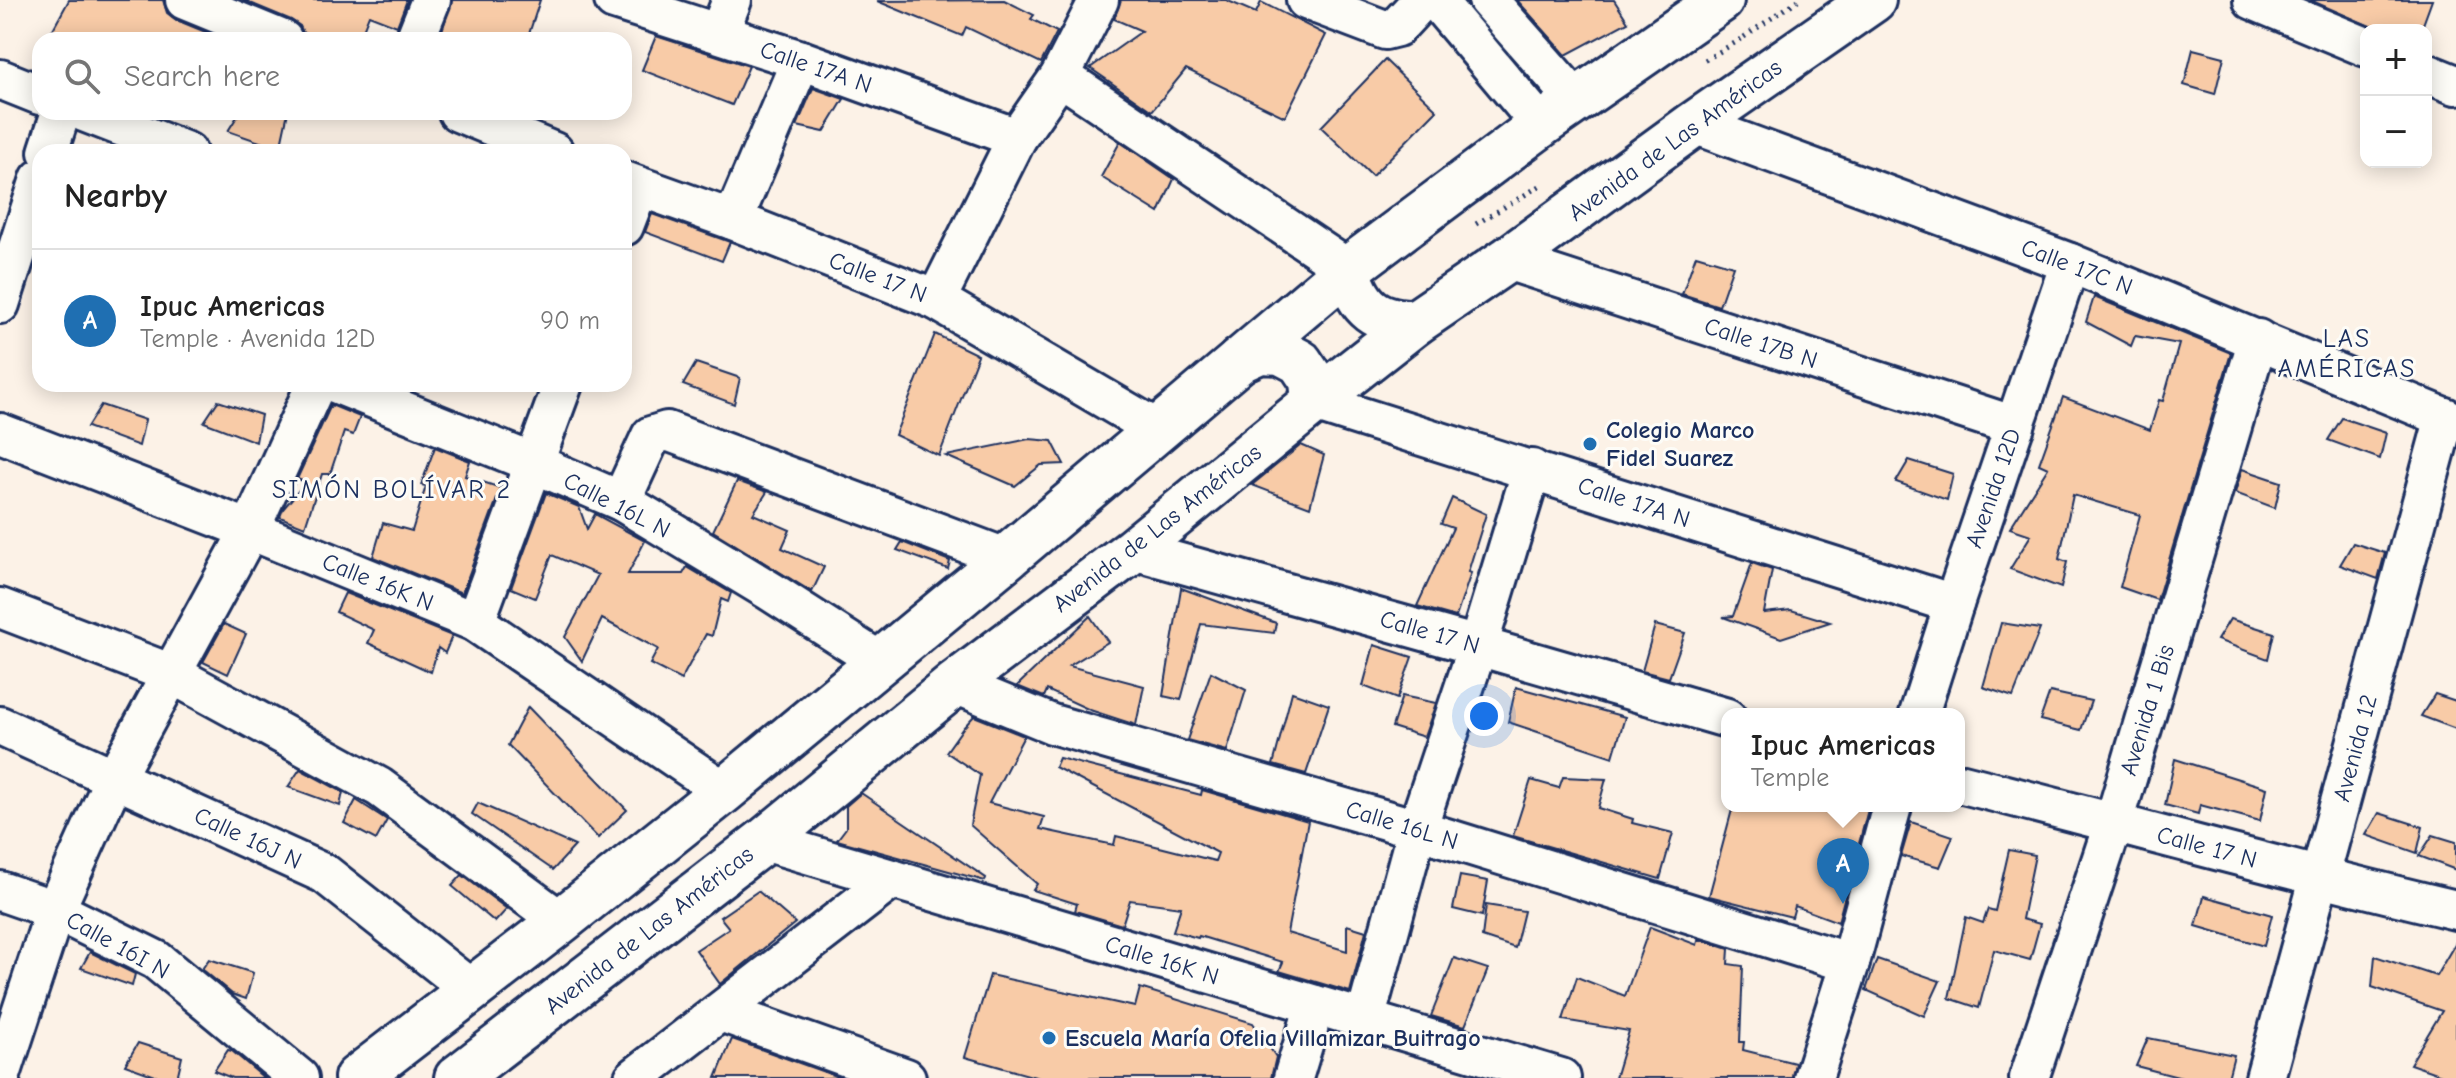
<!DOCTYPE html>
<html lang="en">
<head>
<meta charset="utf-8">
<style>
  :root { --surface:#fff; --page:#f2f2f2; --text:#222; --muted:#767676; --line:#e0e0e0; --accent:#1f6fb2 }
  body { margin:0; font-family:"Comic Neue",sans-serif; background:var(--page); color:var(--text) }
  .controls { position:absolute; right:24px; top:24px; display:grid; overflow:hidden; border-radius:16px; box-shadow:0 4px 20px #0003 }
  .controls button { width:72px; height:72px; display:grid; place-items:center; padding:0; border:0; border-bottom:2px solid var(--line); background:var(--surface); color:var(--text); font:40px sans-serif }
  .you { position:absolute; left:1484px; top:716px; width:28px; height:28px; margin:-20px; border:6px solid #fff; border-radius:50%; background:#1a73e8; box-shadow:0 0 0 12px #1a73e833 }
  .badge { display:grid; place-items:center; width:52px; height:52px; border-radius:50%; background:var(--accent); color:#fff; font-size:26px; font-weight:700 }
  .pin { position:absolute; translate:-50% -66px; filter:drop-shadow(0 2px 4px #0008) }
  .pin::after { content:''; position:absolute; top:42px; width:28px; height:24px; background:inherit; clip-path:polygon(0 0,100% 0,50% 100%) }
  .popup { position:absolute; left:1721px; top:708px; width:244px; height:104px; box-sizing:border-box; display:grid; place-content:center; border-radius:16px; background:var(--surface); filter:drop-shadow(0 2px 6px #0005); font-size:26px; white-space:nowrap; color:var(--muted) }
  .popup b { font-size:30px; color:var(--text) }
  .popup::after { content:''; position:absolute; left:50%; top:100%; margin-left:-16px; border:16px solid transparent; border-top-color:var(--surface) }
  .list { margin:0; padding:0; list-style:none }
  h2 { display:flex; justify-content:space-between; align-items:center; height:104px; margin:0; padding:0 32px; font-size:34px }
  h2 small { font-size:26px; font-weight:400; color:var(--muted) }
  .list li { display:grid; grid-template-columns:52px 1fr auto; gap:24px; align-items:center; box-sizing:border-box; height:144px; padding:0 32px; border-top:2px solid var(--line) }
  .list b { display:block; font-size:30px; white-space:nowrap }
  .list p { margin:0; font-size:26px; white-space:nowrap; color:var(--muted) }
  .list em { font-size:26px; font-style:normal; color:var(--muted) }
  .icon { flex:none; width:44px; height:44px; fill:none; stroke:currentColor; stroke-width:2; stroke-linecap:round; stroke-linejoin:round }
  .map { position:relative; flex:none; width:2456px; height:1078px; overflow:hidden }
  .search { position:absolute; background:var(--surface); box-shadow:0 4px 20px #0003; left:32px; top:32px; width:600px; height:88px; display:flex; align-items:center; gap:20px; box-sizing:border-box; padding:0 28px; border-radius:24px; color:var(--muted); font-size:30px }
  .panel { position:absolute; background:var(--surface); box-shadow:0 4px 20px #0003; left:32px; top:144px; width:600px; height:248px; border-radius:24px }
  .map>svg:first-child { display:block }
  .building { fill:#f8cba7; stroke:#1b2f5e; stroke-width:2 }
  .lines { fill:none; stroke-linecap:round; stroke-linejoin:round }
  .minor-casing { stroke:#1b2f5e; stroke-width:44 }
  .major-casing { stroke:#1b2f5e; stroke-width:50 }
  .path { stroke:#1b2f5e; stroke-width:5; stroke-dasharray:2 6; stroke-linecap:butt }
  .minor { stroke:#fdfcf7; stroke-width:38 }
  .major { stroke:#fdfcf7; stroke-width:44 }
  .poi-dot { fill:#1f6fb2; stroke:#fdfcf7; stroke-width:3 }
  .labels { text-anchor:middle; dominant-baseline:central; stroke-width:6; stroke-linejoin:round; paint-order:stroke }
  .street-label { font-size:24px; fill:#1b2f5e; stroke:#fdfcf7 }
  .poi-label { font-size:24px; font-weight:bold; fill:#1b2f5e; stroke:#fdfcf7; text-anchor:start }
  .neighbourhood-label { font-size:26px; letter-spacing:2px; fill:#1b2f5e; stroke:#fdfcf7 }
</style>
</head>
<body>
<div class="map">
<svg width="2456" height="1078" viewBox="0 0 2456 1078">
  <rect width="100%" height="100%" fill="#fcf2e7"/>
  <filter id="ink" filterUnits="userSpaceOnUse"><feTurbulence type="fractalNoise" baseFrequency=".0125" numOctaves="2"/><feDisplacementMap in="SourceGraphic" scale="16" xChannelSelector="R" yChannelSelector="G"/><feConvolveMatrix kernelMatrix="1 2 1 2 8 2 1 2 1" color-interpolation-filters="sRGB"/></filter>
  <g filter="url(#ink)">
    <!-- building -->
    <g class="building">
      <polygon points="69,0 163,0 167,13 176,20 225,40 47,40"/>
      <polygon points="243,0 407,0 397,26 369,15 359,40 319,40 303,33 300,26 291,20"/>
      <polygon points="452,0 540,0 527,40 439,40"/>
      <polygon points="1004,0 1034,15 1031,19 1057,32 1041,63 966,27 962,36 877,1"/>
      <polygon points="1121,0 1226,0 1256,13 1261,2 1326,35 1285,117 1186,69 1152,111 1090,68 1142,31 1114,19"/>
      <polygon points="1517,0 1614,0 1628,22 1566,55"/>
      <polygon points="2310,0 2432,0 2421,30 2379,30"/>
      <polygon points="656,36 749,66 732,105 642,70"/>
      <polygon points="2193,49 2224,57 2215,94 2184,85"/>
      <polygon points="1385,60 1437,110 1372,176 1321,127"/>
      <polygon points="813,88 844,99 824,132 797,126"/>
      <polygon points="240,112 288,112 280,149 228,131"/>
      <polygon points="1120,142 1174,179 1159,213 1101,177"/>
      <polygon points="652,214 730,242 722,261 645,232"/>
      <polygon points="1696,255 1733,266 1719,306 1682,294"/>
      <polygon points="2094,297 2231,353 2157,600 2120,587 2140,515 2073,495 2059,559 2067,562 2061,588 2010,569 2031,535 2010,528 2048,468 2039,464 2063,397 2150,430 2159,400 2163,401 2179,344 2135,336 2131,346 2086,322"/>
      <polygon points="935,334 978,355 939,456 895,435"/>
      <polygon points="696,363 740,378 734,404 683,385"/>
      <polygon points="218,401 261,415 256,442 204,422"/>
      <polygon points="101,405 145,420 139,446 87,427"/>
      <polygon points="331,405 360,417 353,435 344,432 330,474 322,474 305,527 280,517 283,509 306,482 297,479"/>
      <polygon points="2342,418 2386,433 2380,459 2328,440"/>
      <polygon points="1029,439 1052,441 1064,464 1041,465 1015,486 946,456"/>
      <polygon points="1301,445 1324,455 1310,507 1252,485"/>
      <polygon points="435,447 470,461 465,476 501,488 462,593 373,557 383,523 412,531 426,486 421,485"/>
      <polygon points="1909,460 1953,474 1947,500 1896,482"/>
      <polygon points="2242,469 2281,482 2275,508 2235,493"/>
      <polygon points="737,481 767,492 753,514 790,530 782,548 824,567 812,592 713,531"/>
      <polygon points="546,493 579,507 587,529 595,514 645,541 628,574 683,574 687,567 731,593 728,602 721,599 712,636 706,634 681,680 650,664 658,649 602,619 582,661 565,637 598,575 552,555 535,598 511,588"/>
      <polygon points="1452,498 1486,514 1468,572 1471,573 1456,617 1417,606 1453,528 1441,524"/>
      <polygon points="902,542 950,561 948,569 897,550"/>
      <polygon points="2353,543 2385,553 2378,579 2340,565"/>
      <polygon points="1752,563 1772,570 1764,613 1791,610 1830,622 1781,638 1723,617 1733,616"/>
      <polygon points="1181,588 1276,623 1274,633 1201,624 1181,700 1163,696"/>
      <polygon points="345,593 452,636 445,653 438,648 431,672 368,643 374,630 336,612"/>
      <polygon points="1090,616 1108,642 1069,666 1144,686 1136,725 1090,710 1047,690 1044,697 1017,686"/>
      <polygon points="2230,619 2274,633 2268,659 2217,640"/>
      <polygon points="2001,623 2040,629 2013,697 1983,687"/>
      <polygon points="224,624 246,634 228,674 203,662"/>
      <polygon points="1655,625 1685,633 1669,678 1642,671"/>
      <polygon points="1374,645 1412,657 1397,699 1363,686"/>
      <polygon points="1211,672 1246,690 1227,751 1187,740"/>
      <polygon points="1516,687 1625,717 1613,757 1508,722"/>
      <polygon points="1292,692 1329,705 1306,774 1273,765"/>
      <polygon points="2050,692 2091,701 2081,730 2040,720"/>
      <polygon points="2435,694 2456,701 2456,729 2421,716"/>
      <polygon points="1402,696 1436,703 1424,737 1392,727"/>
      <polygon points="528,707 627,810 598,838 508,745"/>
      <polygon points="974,716 1024,736 989,803 1044,817 1040,829 1114,845 1116,836 1215,861 1218,853 1055,767 1059,758 1201,795 1202,790 1308,821 1287,933 1347,951 1347,925 1366,931 1350,992 1279,971 1283,962 1199,936 1198,938 1173,931 1181,907 1130,900 1122,925 1075,911 1077,904 1033,890 1037,884 970,825 980,775 946,752 963,728"/>
      <polygon points="2175,759 2267,788 2260,821 2200,805 2198,814 2165,805"/>
      <polygon points="300,769 343,792 340,806 288,787"/>
      <polygon points="1563,777 1606,779 1598,808 1633,819 1632,823 1673,833 1660,879 1513,836 1531,780 1559,788"/>
      <polygon points="861,793 986,878 985,881 837,840 846,828 846,806"/>
      <polygon points="356,800 387,820 376,840 344,823"/>
      <polygon points="478,803 575,846 553,870 472,814"/>
      <polygon points="1733,806 1869,806 1838,922 1795,906 1792,917 1709,896"/>
      <polygon points="2379,813 2423,827 2417,853 2366,835"/>
      <polygon points="1911,822 1953,836 1940,867 1901,856"/>
      <polygon points="2433,835 2456,842 2456,870 2419,856"/>
      <polygon points="2009,850 2035,855 2022,919 2040,924 2030,960 1994,950 1979,1008 1949,998 1966,917 1983,923 1988,909 1995,911"/>
      <polygon points="462,875 507,909 495,922 452,886"/>
      <polygon points="1460,876 1488,881 1482,916 1453,909"/>
      <polygon points="758,891 795,923 720,984 696,950 729,928 720,917"/>
      <polygon points="2204,896 2272,915 2264,946 2196,926"/>
      <polygon points="1486,905 1524,911 1515,948 1482,937"/>
      <polygon points="1650,927 1697,945 1698,941 1705,941 1729,949 1728,964 1743,966 1740,1042 1744,1042 1743,1050 1795,1063 1792,1078 1615,1078 1629,1031 1563,1020 1577,977 1625,996"/>
      <polygon points="2456,942 2456,1078 2450,1078 2410,1064 2442,1011 2372,987 2375,956 2436,976"/>
      <polygon points="90,952 135,974 132,986 81,968"/>
      <polygon points="1454,958 1488,969 1465,1026 1431,1016"/>
      <polygon points="209,959 253,973 246,999 232,994 202,969"/>
      <polygon points="1877,959 1940,981 1924,1016 1866,990"/>
      <polygon points="990,975 1135,1007 1140,988 1253,1023 1276,1057 1271,1078 1039,1078 965,1057"/>
      <polygon points="2148,1038 2234,1055 2228,1078 2182,1078 2136,1066"/>
      <polygon points="732,1039 841,1078 716,1078"/>
      <polygon points="138,1043 182,1057 177,1078 161,1078 125,1065"/>
      <polygon points="228,1050 232,1051 264,1078 232,1078 214,1071"/>
    </g>
    <g class="lines">
      <!-- minor casing -->
      <g class="minor-casing">
        <g id="minor">
          <polyline points="185,0 283,40"/>
          <polyline points="614,0 801,60 1017,138"/>
          <polyline points="1306,0 1385,30 1397,27 1422,0"/>
          <polyline points="1436,0 1541,125"/>
          <polyline points="1488,0 1576,100"/>
          <polyline points="2253,0 2366,47"/>
          <polyline points="719,33 732,0"/>
          <polyline points="415,40 431,0"/>
          <polyline points="2426,73 2456,85"/>
          <polyline points="1060,76 1348,269"/>
          <polyline points="0,79 40,95"/>
          <polyline points="84,112 187,152"/>
          <polyline points="458,112 554,152"/>
          <polyline points="1694,124 2070,263 2456,422"/>
          <polyline points="48,152 61,112"/>
          <polyline points="624,181 733,220 936,300 1158,430"/>
          <polyline points="733,220 801,60"/>
          <polyline points="624,226 639,187"/>
          <polyline points="1507,260 2015,426"/>
          <polyline points="936,300 1017,138 1060,76 1099,0"/>
          <polyline points="0,304 40,179"/>
          <polyline points="337,384 533,463 621,501 770,591 879,661"/>
          <polyline points="1314,402 1954,604"/>
          <polyline points="0,433 250,530 475,622 724,791"/>
          <polyline points="621,501 651,436 667,431 1006,558"/>
          <polyline points="1133,550 1478,646 1727,718"/>
          <polyline points="0,608 172,674 379,787 561,921"/>
          <polyline points="475,622 563,384"/>
          <polyline points="955,684 1052,724 1417,829 1850,963"/>
          <polyline points="1919,714 1954,604 2070,263"/>
          <polyline points="0,726 325,874 472,990"/>
          <path d="M1959,783C2125,825 2289,871 2456,910"/>
          <polyline points="764,841 1561,1078"/>
          <polyline points="0,891 55,910 156,960 299,1078"/>
          <polyline points="721,1012 906,1078"/>
          <polyline points="1365,1020 1417,829 1478,646 1532,469"/>
          <polyline points="0,1078 55,910 115,777 250,530 316,384"/>
          <polyline points="634,1078 892,879"/>
          <polyline points="1293,1078 1315,1005"/>
          <polyline points="1813,1078 1850,963 1892,806"/>
          <polyline points="2029,1078 2114,822 2258,339"/>
          <polyline points="2265,1078 2445,417"/>
        </g>
      </g>
      <!-- major casing -->
      <g class="major-casing">
        <g id="major">
          <path d="M1348,269C1358,308 1376,322 1416,322"/>
          <polyline points="1240,360 1260,351 1281,352 1300,362 1312,380 1314,402"/>
          <polyline points="357,1078 561,921 724,791 1006,558 1348,269 1541,125 1721,0"/>
          <polyline points="457,1078 764,841 955,684 1133,550 1314,402 1416,322 1507,260 1694,124 1873,0"/>
        </g>
      </g>
      <!-- path -->
      <g class="path">
        <polyline points="1744,37 1798,0"/>
        <polyline points="1705,60 1745,37"/>
        <polyline points="1476,224 1543,184"/>
      </g>
      <!-- minor -->
      <use href="#minor" class="minor"/>
      <!-- major -->
      <use href="#major" class="major"/>
    </g>
  </g>
  <!-- markers -->
  <g class="poi-dot">
    <circle cx="1590" cy="444" r="8"/>
    <circle cx="1049" cy="1038" r="8"/>
  </g>
  <g class="labels">
    <!-- street labels -->
    <g class="street-label">
      <text transform="translate(816 67) rotate(19)">Calle 17A N</text>
      <text transform="translate(1675 140) rotate(-36)">Avenida de Las Américas</text>
      <text transform="translate(2077 267) rotate(21)">Calle 17C N</text>
      <text transform="translate(878 277) rotate(21)">Calle 17 N</text>
      <text transform="translate(1761 343) rotate(18)">Calle 17B N</text>
      <text transform="translate(1993 488) rotate(-71)">Avenida 12D</text>
      <text transform="translate(1634 502) rotate(18)">Calle 17A N</text>
      <text transform="translate(617 505) rotate(27)">Calle 16L N</text>
      <text transform="translate(1157 528) rotate(-38)">Avenida de Las Américas</text>
      <text transform="translate(378 582) rotate(22)">Calle 16K N</text>
      <text transform="translate(1430 632) rotate(16)">Calle 17 N</text>
      <text transform="translate(2147 710) rotate(-73)">Avenida 1 Bis</text>
      <text transform="translate(2355 748) rotate(-75)">Avenida 12</text>
      <text transform="translate(1402 825) rotate(17)">Calle 16L N</text>
      <text transform="translate(248 838) rotate(25)">Calle 16J N</text>
      <text transform="translate(2207 847) rotate(15)">Calle 17 N</text>
      <text transform="translate(649 930) rotate(-38)">Avenida de Las Américas</text>
      <text transform="translate(118 945) rotate(29)">Calle 16I N</text>
      <text transform="translate(1162 960) rotate(17)">Calle 16K N</text>
    </g>
    <!-- poi labels -->
    <g class="poi-label">
      <text x="1606" y="430">Colegio Marco<tspan x="1606" dy="28">Fidel Suarez</tspan></text>
      <text x="1065" y="1038">Escuela María Ofelia Villamizar Buitrago</text>
    </g>
    <!-- neighbourhood labels -->
    <g class="neighbourhood-label">
      <text x="2347" y="339">LAS<tspan x="2347" dy="30">AMÉRICAS</tspan></text>
      <text x="392" y="490">SIMÓN BOLÍVAR 2</text>
    </g>
  </g>
</svg>
<div class="controls">
<button>+</button>
<button>−</button>
</div>
<div class="you"></div>
<div class="pin badge" style="left:1843px;top:904px">A</div>
<div class="popup"><b>Ipuc Americas</b>Temple</div>
<div class="search"><svg class="icon" aria-label="search" viewBox="0 0 24 24"><circle cx="10" cy="10" r="6"/><path d="M15 15l6 6"/></svg>Search here</div>
<section class="panel">
<h2>Nearby<small></small></h2>
<ul class="list">
<li><span class="badge">A</span><div><b>Ipuc Americas</b><p>Temple · Avenida 12D</p></div><em>90 m</em></li>
</ul>
</section>
</div>
</body>
</html>
